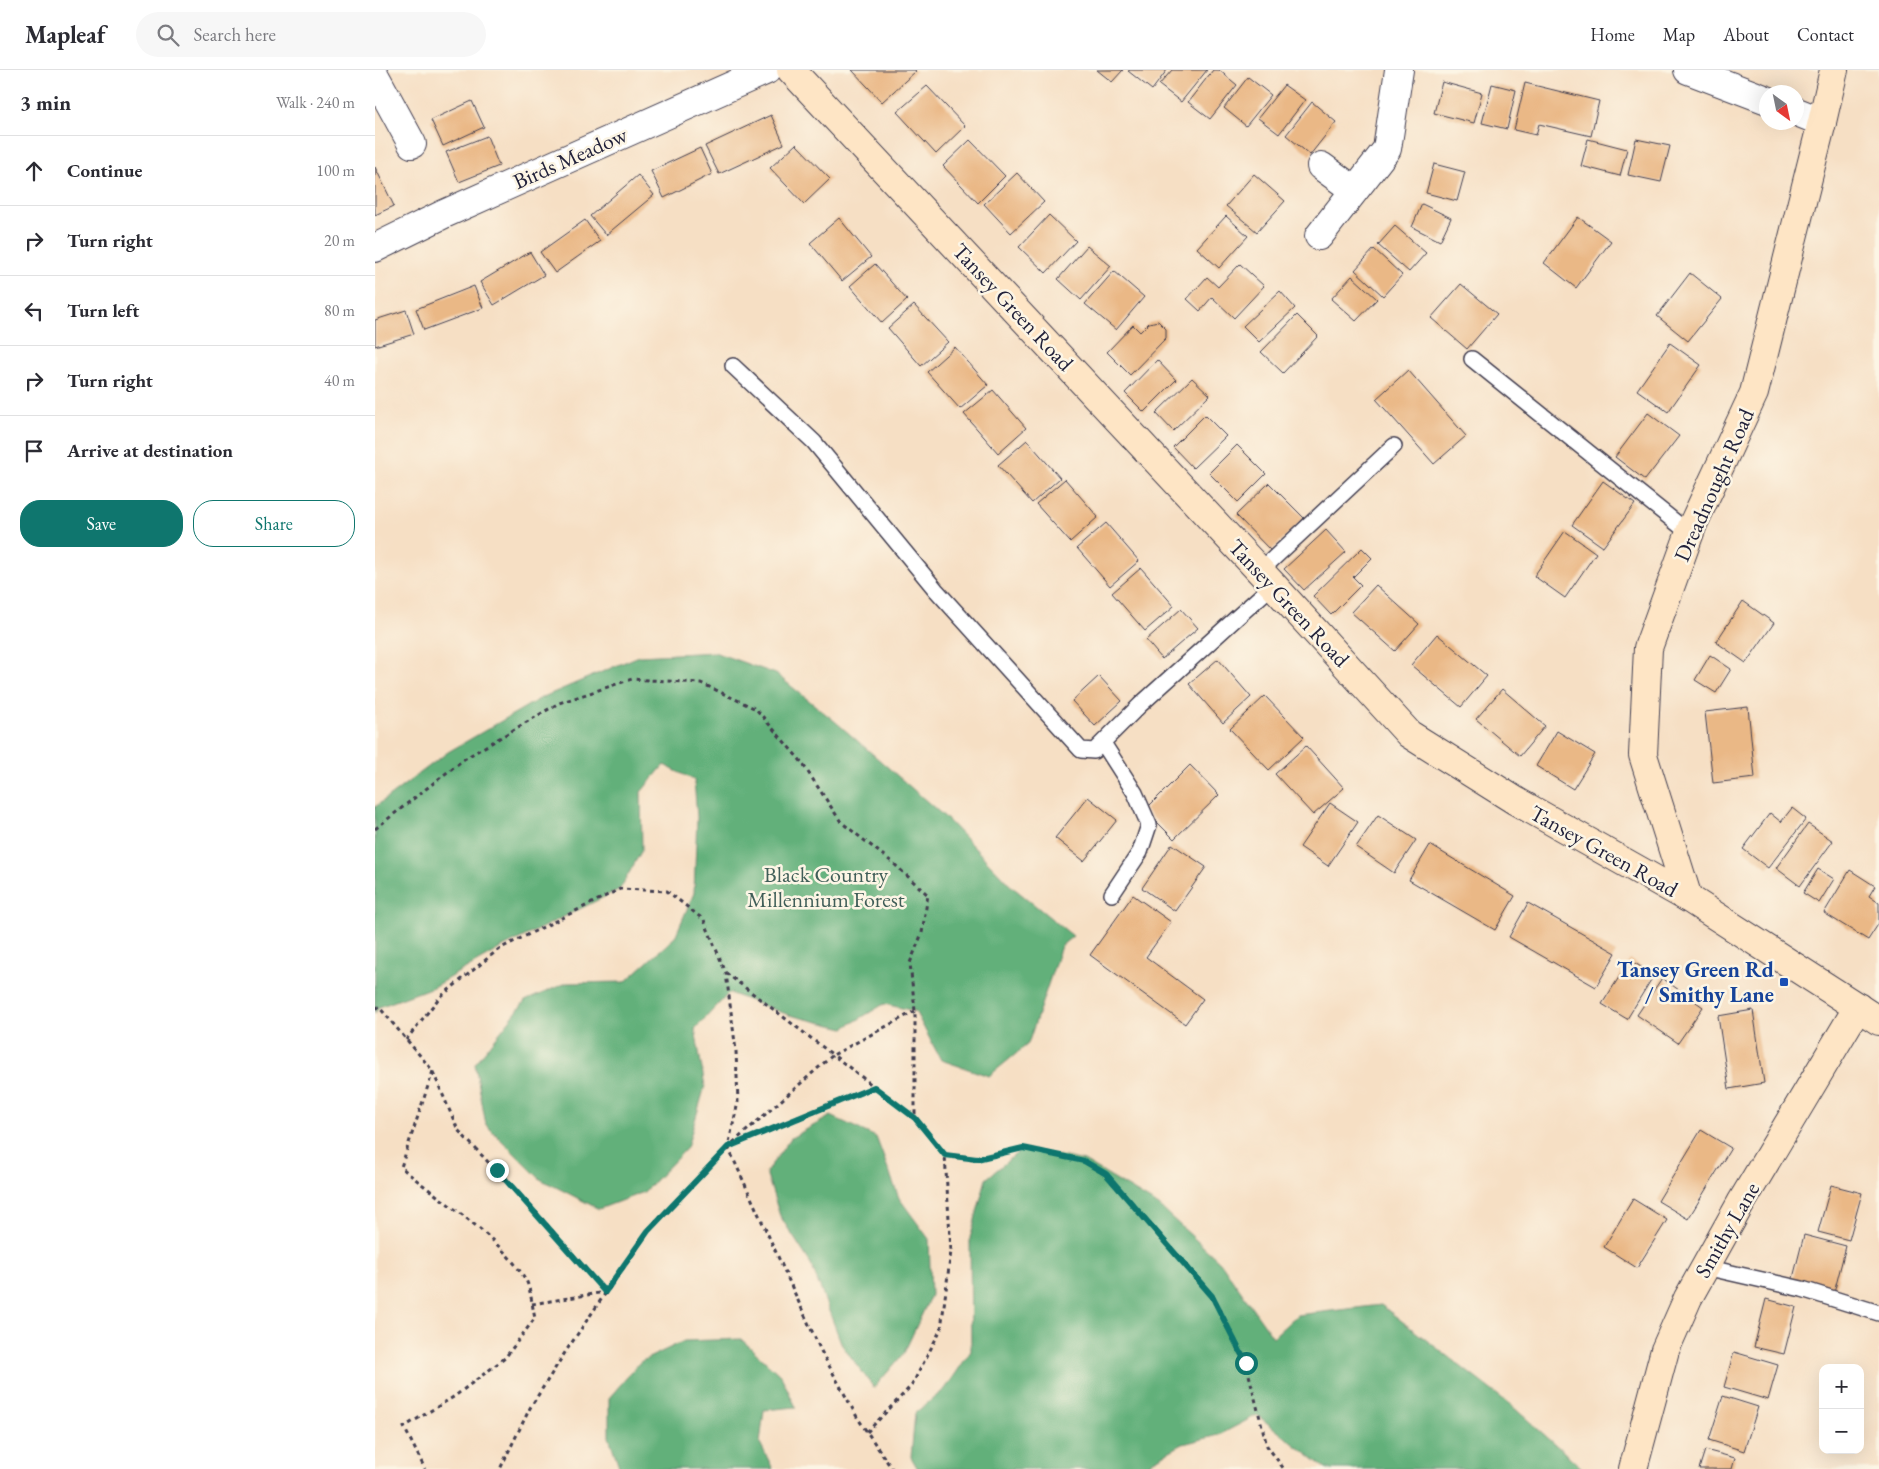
<!DOCTYPE html>
<html lang="en">
<head>
<meta charset="utf-8">
<style>
  :root { --surface:#fff; --page:#f7f7f7; --text:#2b2b33; --muted:#7c7c81; --line:#e1e1e2; --accent:#0f766e }
  body { margin:0; font-family:"EB Garamond",serif; background:var(--page); color:var(--text) }
  .controls { position:absolute; right:15px; bottom:15px; display:grid; overflow:hidden; border-radius:10px; box-shadow:0 5px 20px #0002 }
  .controls button { width:45px; height:45px; display:grid; place-items:center; padding:0; border:0; border-bottom:1px solid var(--line); background:var(--surface); color:var(--text); font:25px sans-serif }
  .compass { position:absolute; left:1384px; top:15px; width:45px; height:45px; border-radius:50%; background:var(--surface); box-shadow:0 5px 20px #0002; rotate:147deg }
  .stop { position:absolute; width:15px; height:15px; margin:-11px; border:4px solid #0f766e; border-radius:50%; background:#fff }
  .stop.end { background:#0f766e; border-color:#fff; box-shadow:0 1px 5px #0008 }
  .list { margin:0; padding:0; list-style:none }
  h2 { display:flex; justify-content:space-between; align-items:center; height:65px; margin:0; padding:0 20px; font-size:21px }
  h2 small { font-size:16px; font-weight:400; color:var(--muted) }
  .list li { display:grid; grid-template-columns:32px 1fr auto; gap:15px; align-items:center; box-sizing:border-box; height:70px; padding:0 20px; border-top:1px solid var(--line) }
  .list b { display:block; font-size:19px; white-space:nowrap }
  .list em { font-size:16px; font-style:normal; color:var(--muted) }
  .actions { display:flex; gap:10px; padding:15px 20px }
  .actions a { flex:1; padding:11px 0; border:1px solid var(--accent); border-radius:20px; text-align:center; font-size:18px; color:var(--accent) }
  .actions .main { background:var(--accent); color:#fff }
  .icon { flex:none; width:28px; height:28px; fill:none; stroke:currentColor; stroke-width:2; stroke-linecap:round; stroke-linejoin:round }
  .map { position:relative; flex:none; width:1504px; height:1399px; overflow:hidden }
  header { display:flex; align-items:center; gap:30px; box-sizing:border-box; height:70px; padding:0 25px; background:var(--surface); border-bottom:1px solid var(--line) }
  header strong { font-size:24px }
  nav { display:flex; gap:28px; margin-inline-start:auto; font-size:18px }
  .search { width:350px; height:45px; background:var(--page); display:flex; align-items:center; gap:12px; box-sizing:border-box; padding:0 18px; border-radius:28px; color:var(--muted); font-size:19px }
  main { display:flex }
  aside { flex:1; background:var(--surface) }
  .map>svg:first-child { display:block }
  .forest { fill:#62b07a; stroke:#42695a }
  .building { fill:#eab886 }
  .lines { fill:none; stroke-linecap:round; stroke-linejoin:round }
  .lane-casing { stroke:#423e50; stroke-width:18 }
  .street-casing { stroke:#423e50; stroke-width:30 }
  .secondary-casing { stroke:#423e50; stroke-width:30 }
  .path { stroke:#423e50; stroke-width:3; stroke-dasharray:4 4; stroke-linecap:butt }
  .lane { stroke:#fff; stroke-width:15 }
  .street { stroke:#fff; stroke-width:28 }
  .secondary { stroke:#fee5c5; stroke-width:28 }
  .route { stroke:#0f766e; stroke-width:6 }
  .transit-dot { fill:#1a4fb4; stroke:#fcf5e5; stroke-width:2 }
  .labels { text-anchor:middle; dominant-baseline:central; stroke-width:5; stroke-linejoin:round; paint-order:stroke }
  .street-label { font-size:22px; fill:#22223b; stroke:#fcf5e5 }
  .park-label { font-size:22px; fill:#405e58; stroke:#fcf5e5 }
  .transit-label { font-size:22px; font-weight:bold; fill:#164399; stroke:#fcf5e5; text-anchor:end }
</style>
</head>
<body>
<header>
<strong>Mapleaf</strong>
<div class="search"><svg class="icon" aria-label="search" viewBox="0 0 24 24"><circle cx="10" cy="10" r="6"/><path d="M15 15l6 6"/></svg>Search here</div>
<nav><a>Home</a><a>Map</a><a>About</a><a>Contact</a></nav>
</header>
<main>
<aside>
<h2>3 min<small>Walk · 240 m</small></h2>
<ul class="list">
<li><svg class="icon" aria-label="ahead" viewBox="0 0 24 24"><path d="M12 20V5M6 11l6-6 6 6"/></svg><div><b>Continue</b></div><em>100 m</em></li>
<li><svg class="icon" aria-label="right" viewBox="0 0 24 24"><path d="M7 20v-9h11M14 6l5 5-5 5"/></svg><div><b>Turn right</b></div><em>20 m</em></li>
<li><svg class="icon" aria-label="left" viewBox="0 0 24 24"><path d="M17 20v-9H6M10 6l-5 5 5 5"/></svg><div><b>Turn left</b></div><em>80 m</em></li>
<li><svg class="icon" aria-label="right" viewBox="0 0 24 24"><path d="M7 20v-9h11M14 6l5 5-5 5"/></svg><div><b>Turn right</b></div><em>40 m</em></li>
<li><svg class="icon" aria-label="arrive" viewBox="0 0 24 24"><path d="M6 21V4h12l-3 4 3 4H6"/></svg><div><b>Arrive at destination</b></div></li>
</ul>
<div class="actions"><a class="main">Save</a><a>Share</a></div>
</aside>
<div class="map">
<svg width="1504" height="1399" viewBox="0 0 1504 1399">
  <rect width="100%" height="100%" fill="#fcf5e5"/>
  <filter id="ink" filterUnits="userSpaceOnUse"><feTurbulence type="fractalNoise" baseFrequency=".02" numOctaves="2"/><feDisplacementMap in="SourceGraphic" scale="10" xChannelSelector="R" yChannelSelector="G"/><feConvolveMatrix kernelMatrix="1 2 1 2 8 2 1 2 1" color-interpolation-filters="sRGB"/></filter>
  <filter id="wash" filterUnits="userSpaceOnUse"><feTurbulence type="fractalNoise" baseFrequency=".0096" numOctaves="4" result="noise"/><feDisplacementMap in="SourceGraphic" scale="20" xChannelSelector="R" yChannelSelector="G"/><feGaussianBlur stdDeviation="1.12" result="paint"/><feColorMatrix in="noise" values="0 0 0 0 0 0 0 0 0 0 0 0 0 0 0 0 0 1.4 0 .05"/><feComposite in="paint" operator="in"/></filter>
  <g filter="url(#wash)">
    <rect width="100%" height="100%" fill="#f6dfc4"/>
    <!-- forest -->
    <g class="forest">
      <polygon points="339,582 401,604 462,653 571,748 635,815 698,866 686,876 653,974 614,1006 566,990 540,941 509,934 469,958 414,945 354,923 320,959 330,1016 312,1078 269,1122 224,1139 165,1109 111,1055 100,994 150,931 191,913 250,912 300,867 319,823 322,747 319,710 289,695 266,722 267,780 245,819 124,879 58,917 4,937 0,943 0,737 73,682 166,628 264,586"/>
      <polygon points="456,1046 501,1067 524,1128 554,1169 556,1225 529,1283 499,1318 467,1275 436,1194 405,1146 391,1102 416,1068"/>
      <polygon points="648,1078 709,1091 784,1136 845,1192 898,1267 922,1245 1006,1235 1137,1336 1208,1399 951,1399 882,1345 844,1365 808,1374 775,1392 774,1399 543,1399 536,1387 540,1343 570,1319 596,1281 595,1168 611,1109"/>
      <polygon points="366,1269 406,1306 421,1337 389,1340 385,1373 398,1399 245,1399 234,1367 234,1328 265,1292 309,1271"/>
    </g>
    <g id="blocks">
      <!-- building -->
      <g class="building">
        <polygon points="477,0 540,0 541,1 507,32"/>
        <polygon points="722,0 748,0 737,12"/>
        <polygon points="755,0 792,0 777,20 753,1"/>
        <polygon points="797,0 832,0 806,32 784,15"/>
        <polygon points="838,0 844,0 862,15 835,49 813,32"/>
        <polygon points="873,7 896,25 871,56 849,38"/>
        <polygon points="1067,12 1107,23 1099,53 1059,43"/>
        <polygon points="1150,13 1224,31 1216,66 1164,54 1161,65 1139,60"/>
        <polygon points="1117,14 1141,20 1132,59 1107,53"/>
        <polygon points="909,15 930,30 904,64 883,48"/>
        <polygon points="552,16 590,56 561,84 522,42"/>
        <polygon points="97,31 109,57 68,76 56,50"/>
        <polygon points="937,32 961,52 935,85 911,65"/>
        <polygon points="396,45 409,74 344,104 330,76"/>
        <polygon points="112,66 124,96 84,112 71,82"/>
        <polygon points="1213,69 1252,79 1245,106 1206,96"/>
        <polygon points="1261,69 1295,76 1286,112 1253,105"/>
        <polygon points="595,70 630,106 603,133 568,96"/>
        <polygon points="421,74 455,109 429,134 395,98"/>
        <polygon points="325,78 337,104 289,128 276,101"/>
        <polygon points="1059,94 1090,102 1082,131 1051,123"/>
        <polygon points="0,97 19,136 0,145"/>
        <polygon points="642,103 669,132 636,163 609,134"/>
        <polygon points="879,104 910,131 882,162 851,136"/>
        <polygon points="263,105 279,125 231,165 215,146"/>
        <polygon points="1047,134 1076,148 1065,171 1037,157"/>
        <polygon points="674,145 701,171 671,203 644,177"/>
        <polygon points="851,146 873,166 844,198 822,178"/>
        <polygon points="1203,147 1236,171 1201,218 1169,193"/>
        <polygon points="464,148 496,187 467,211 435,173"/>
        <polygon points="210,150 225,171 180,203 165,182"/>
        <polygon points="1020,156 1051,183 1034,202 1003,175"/>
        <polygon points="712,176 736,196 706,230 683,209"/>
        <polygon points="999,179 1027,205 1008,226 980,200"/>
        <polygon points="155,182 169,205 119,235 105,212"/>
        <polygon points="500,194 532,230 507,253 475,216"/>
        <polygon points="865,194 889,216 859,248 837,227 825,241 812,229 832,207 843,217"/>
        <polygon points="739,201 769,227 741,260 710,234"/>
        <polygon points="1315,203 1347,229 1313,271 1282,246"/>
        <polygon points="977,206 1002,229 981,251 956,229"/>
        <polygon points="1086,214 1122,244 1092,279 1056,248"/>
        <polygon points="99,216 108,238 49,260 41,239"/>
        <polygon points="905,221 920,238 884,272 868,256"/>
        <polygon points="539,235 573,272 546,296 513,258"/>
        <polygon points="31,240 39,264 0,276 0,250"/>
        <polygon points="922,245 943,266 908,303 886,282"/>
        <polygon points="783,251 791,259 791,268 755,305 732,282 758,255 765,262 774,253"/>
        <polygon points="1295,273 1326,295 1293,342 1262,320"/>
        <polygon points="580,277 613,315 585,339 552,302"/>
        <polygon points="782,290 801,310 769,342 750,323"/>
        <polygon points="1033,300 1091,366 1059,394 1001,329"/>
        <polygon points="817,308 835,325 798,361 781,343"/>
        <polygon points="618,320 651,358 623,383 589,344"/>
        <polygon points="1273,343 1304,366 1270,410 1240,387"/>
        <polygon points="830,345 851,366 818,398 798,377"/>
        <polygon points="652,370 685,408 657,433 623,395"/>
        <polygon points="862,375 891,404 863,432 834,403"/>
        <polygon points="690,409 723,447 695,472 661,434"/>
        <polygon points="1228,411 1260,434 1228,477 1197,455"/>
        <polygon points="894,413 929,448 896,481 861,445"/>
        <polygon points="731,453 764,491 735,516 702,478"/>
        <polygon points="951,460 971,482 929,520 909,499"/>
        <polygon points="1190,461 1221,483 1190,528 1159,506"/>
        <polygon points="987,478 997,488 978,507 986,515 956,545 938,526"/>
        <polygon points="766,498 799,536 770,561 737,523"/>
        <polygon points="1001,515 1044,554 1020,581 976,542"/>
        <polygon points="1368,531 1399,553 1371,593 1341,572"/>
        <polygon points="806,539 823,558 787,589 771,570"/>
        <polygon points="1062,564 1112,606 1086,637 1036,595"/>
        <polygon points="1335,585 1356,599 1341,623 1320,610"/>
        <polygon points="843,589 876,627 848,653 814,614"/>
        <polygon points="724,606 747,631 720,656 697,631"/>
        <polygon points="1127,619 1170,656 1145,686 1101,649"/>
        <polygon points="890,626 929,667 894,700 855,659"/>
        <polygon points="1373,637 1380,708 1338,713 1330,642"/>
        <polygon points="1182,661 1220,684 1198,719 1161,696"/>
        <polygon points="931,676 969,718 938,745 900,704"/>
        <polygon points="815,695 844,725 799,769 770,740"/>
        <polygon points="713,727 742,750 709,791 680,768"/>
        <polygon points="955,733 983,752 953,796 925,777"/>
        <polygon points="1417,738 1431,749 1393,798 1368,779 1395,743 1406,752"/>
        <polygon points="1003,745 1041,770 1019,803 981,777"/>
        <polygon points="1433,754 1458,771 1425,816 1401,798"/>
        <polygon points="797,774 831,797 800,841 767,818"/>
        <polygon points="1055,775 1140,826 1120,860 1034,810"/>
        <polygon points="1443,799 1459,809 1444,833 1428,823"/>
        <polygon points="1475,800 1500,816 1494,826 1504,833 1504,853 1493,870 1449,843"/>
        <polygon points="758,825 796,852 771,887 828,929 810,954 715,885"/>
        <polygon points="1153,833 1241,883 1221,917 1134,867"/>
        <polygon points="1255,890 1279,905 1252,949 1227,934"/>
        <polygon points="1287,908 1328,937 1303,973 1262,945"/>
        <polygon points="1378,940 1389,1013 1354,1019 1343,946"/>
        <polygon points="1326,1060 1356,1078 1313,1149 1283,1131"/>
        <polygon points="1456,1115 1487,1123 1474,1170 1443,1162"/>
        <polygon points="1258,1129 1292,1150 1262,1198 1229,1177"/>
        <polygon points="1429,1165 1471,1176 1459,1223 1417,1212"/>
        <polygon points="1391,1229 1421,1237 1409,1284 1379,1277"/>
        <polygon points="1359,1282 1403,1295 1393,1330 1349,1317"/>
        <polygon points="1348,1326 1383,1337 1369,1381 1334,1370"/>
        <polygon points="1330,1380 1360,1388 1357,1399 1324,1399"/>
      </g>
    </g>
  </g>
  <g filter="url(#ink)">
    <use href="#blocks" fill-opacity="0" stroke="#423e50" stroke-width="1"/>
    <g class="lines">
      <!-- lane casing -->
      <g class="lane-casing">
        <g id="lane">
          <polyline points="1097,289 1314,463"/>
          <polyline points="358,296 439,372 561,520 706,680 719,681 765,635 898,515"/>
          <polyline points="885,501 1019,376"/>
          <polyline points="728,673 760,723 774,755 765,782 737,824"/>
          <polyline points="1330,1197 1427,1219 1504,1243"/>
        </g>
      </g>
      <!-- street casing -->
      <g class="street-casing">
        <g id="street">
          <polyline points="1313,0 1392,30"/>
          <polyline points="0,6 37,74"/>
          <polyline points="1422,42 1447,52"/>
          <polyline points="946,96 979,120"/>
          <polyline points="944,166 1012,79 1024,0"/>
          <polyline points="0,178 69,144 392,0"/>
        </g>
      </g>
      <!-- secondary casing -->
      <g class="secondary-casing">
        <g id="secondary">
          <polyline points="416,0 898,515 1034,664 1141,731 1313,828 1504,951"/>
          <polyline points="1313,828 1268,685 1273,578 1318,454 1379,323 1447,52 1459,0"/>
          <polyline points="1258,1399 1290,1280 1313,1228 1366,1133 1483,937"/>
        </g>
      </g>
      <!-- path -->
      <g class="path">
        <polyline points="0,759 89,689 184,633 257,609 326,613 381,639 425,690 466,752 518,793 553,825 547,863 535,893 540,941 540,1048 570,1085 602,1089 648,1078 709,1091 731,1104 837,1226 871,1293 892,1376 909,1399"/>
        <polyline points="351,903 458,985 353,1077"/>
        <path d="M0,938L4,937L58,1001L26,1097C67,1133 122,1163 151,1210C156,1220 157,1236 160,1248L130,1288L80,1326L29,1357L50,1399"/>
        <polyline points="540,941 458,985 540,1048"/>
        <polyline points="31,970 64,928 124,879 245,819 292,821 329,850 351,903 361,981 363,1032 353,1077 273,1161 191,1281 155,1338 125,1399"/>
        <polyline points="58,1002 83,1060 162,1144 230,1222 157,1234"/>
        <polyline points="356,1076 499,1017"/>
        <polyline points="353,1077 446,1281 482,1347 517,1399"/>
        <polyline points="492,1362 537,1315 566,1259 576,1181 570,1085"/>
      </g>
      <!-- lane -->
      <use href="#lane" class="lane"/>
      <!-- street -->
      <use href="#street" class="street"/>
      <!-- secondary -->
      <use href="#secondary" class="secondary"/>
    </g>
  </g>
  <g class="lines" filter="url(#ink)">
    <!-- route -->
    <polyline class="route" points="122,1100 230,1222 273,1161 353,1077 499,1017 540,1048 570,1085 602,1089 648,1078 709,1091 731,1104 837,1226 871,1293"/>
  </g>
  <!-- markers -->
  <rect class="transit-dot" x="1404" y="907" width="10" height="10" rx="2.5"/>
  <g class="labels">
    <!-- street labels -->
    <g class="street-label">
      <text transform="translate(195 88) rotate(-24)">Birds Meadow</text>
      <text transform="translate(638 237) rotate(47)">Tansey Green Road</text>
      <text transform="translate(1339 415) rotate(-66)">Dreadnought Road</text>
      <text transform="translate(914 533) rotate(47)">Tansey Green Road</text>
      <text transform="translate(1229 781) rotate(29)">Tansey Green Road</text>
      <text transform="translate(1352 1160) rotate(-60)">Smithy Lane</text>
    </g>
    <!-- park labels -->
    <g class="park-label">
      <text x="451" y="804">Black Country<tspan x="451" dy="25">Millennium Forest</tspan></text>
    </g>
    <!-- transit labels -->
    <g class="transit-label">
      <text x="1399" y="899">Tansey Green Rd<tspan x="1399" dy="25">/ Smithy Lane</tspan></text>
    </g>
  </g>
</svg>
<div class="controls">
<button>+</button>
<button>−</button>
</div>
<svg class="compass" viewBox="-18 -18 36 36"><path d="M0-13l5 13h-10z" fill="#e53935"/><path d="M0 13l5-13h-10z" fill="#7c7c81"/></svg>
<div class="stop" style="left:871px;top:1293px"></div>
<div class="stop end" style="left:122px;top:1100px"></div>
</div>
</main>
</body>
</html>
